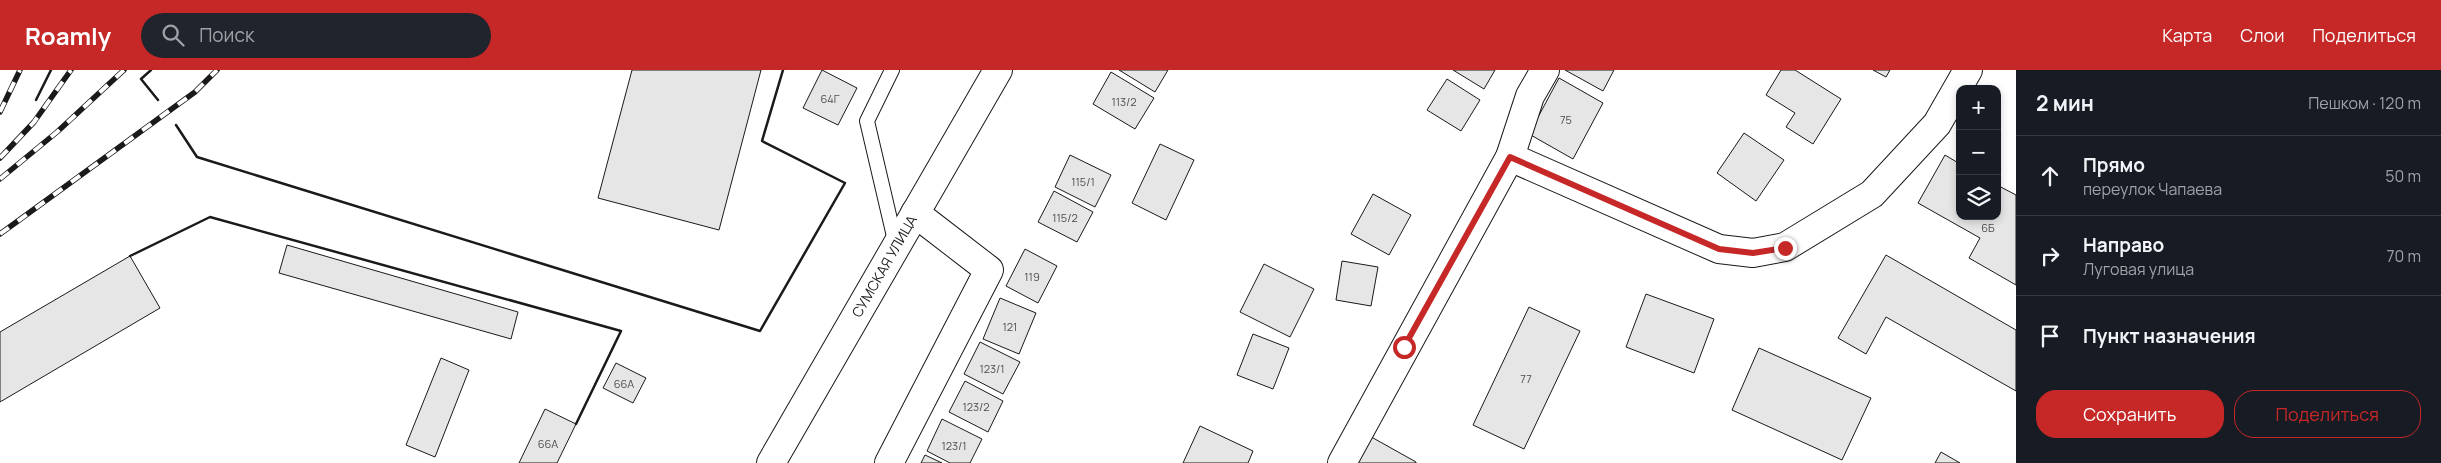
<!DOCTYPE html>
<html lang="ru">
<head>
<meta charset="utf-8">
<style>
  :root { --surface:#171b24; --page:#20242c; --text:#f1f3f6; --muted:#9ea1a6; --line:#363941; --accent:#c62828 }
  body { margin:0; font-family:Manrope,sans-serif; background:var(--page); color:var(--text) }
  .controls { position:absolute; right:15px; top:15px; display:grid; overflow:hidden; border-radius:10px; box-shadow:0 2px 8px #0003 }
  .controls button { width:45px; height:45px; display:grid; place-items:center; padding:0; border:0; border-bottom:1px solid var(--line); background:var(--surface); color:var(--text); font:25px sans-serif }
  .stop { position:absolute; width:15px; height:15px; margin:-11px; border:4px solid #c62828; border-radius:50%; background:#fff }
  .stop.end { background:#c62828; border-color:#fff; box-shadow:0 1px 5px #0008 }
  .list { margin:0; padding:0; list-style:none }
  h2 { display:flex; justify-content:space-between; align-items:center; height:65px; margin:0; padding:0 20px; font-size:21px }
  h2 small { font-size:16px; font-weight:400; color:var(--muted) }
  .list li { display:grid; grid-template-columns:32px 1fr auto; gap:15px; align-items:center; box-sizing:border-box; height:80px; padding:0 20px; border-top:1px solid var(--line) }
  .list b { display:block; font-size:19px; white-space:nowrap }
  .list p { margin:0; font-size:16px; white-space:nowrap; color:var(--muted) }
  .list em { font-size:16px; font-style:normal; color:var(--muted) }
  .actions { display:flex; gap:10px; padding:15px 20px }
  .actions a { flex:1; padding:11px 0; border:1px solid var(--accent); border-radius:20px; text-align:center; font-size:18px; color:var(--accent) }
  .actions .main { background:var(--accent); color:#fff }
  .icon { flex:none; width:28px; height:28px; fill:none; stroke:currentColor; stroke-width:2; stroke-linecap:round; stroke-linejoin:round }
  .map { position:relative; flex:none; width:2016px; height:393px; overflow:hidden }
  header { display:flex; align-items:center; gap:30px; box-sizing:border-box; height:70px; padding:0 25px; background:var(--accent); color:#fff }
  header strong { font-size:24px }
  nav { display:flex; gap:28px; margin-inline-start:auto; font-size:18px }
  .search { width:350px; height:45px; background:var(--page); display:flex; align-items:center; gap:12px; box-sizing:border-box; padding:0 18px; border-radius:28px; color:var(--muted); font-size:19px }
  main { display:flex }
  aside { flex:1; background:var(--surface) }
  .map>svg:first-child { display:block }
  .building { fill:#e6e6e6; stroke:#1a1a1a }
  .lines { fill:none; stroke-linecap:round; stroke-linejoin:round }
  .service-casing { stroke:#1a1a1a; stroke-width:16 }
  .minor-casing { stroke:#1a1a1a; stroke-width:30 }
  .primary-casing { stroke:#1a1a1a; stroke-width:30 }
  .service { stroke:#fff; stroke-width:14 }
  .minor { stroke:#fff; stroke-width:28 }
  .primary { stroke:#fff; stroke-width:28 }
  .rail-casing { stroke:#1a1a1a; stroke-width:5.5 }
  .rail { stroke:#fff; stroke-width:4; stroke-dasharray:11; stroke-linecap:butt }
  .wall { stroke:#1a1a1a; stroke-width:2.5 }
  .route { stroke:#c62828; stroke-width:6 }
  .labels { text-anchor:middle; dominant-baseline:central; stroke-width:4; stroke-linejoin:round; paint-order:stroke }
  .number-label { font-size:11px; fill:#4d4d4d }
  .street-label { font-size:14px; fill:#1a1a1a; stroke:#fff }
</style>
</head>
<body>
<header>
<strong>Roamly</strong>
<div class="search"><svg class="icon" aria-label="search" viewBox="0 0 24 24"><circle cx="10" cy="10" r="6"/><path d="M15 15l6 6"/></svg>Поиск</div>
<nav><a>Карта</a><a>Слои</a><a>Поделиться</a></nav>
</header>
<main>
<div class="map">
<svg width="2016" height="393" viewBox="0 0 2016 393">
  <rect width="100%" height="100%" fill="#fff"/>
  <!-- building -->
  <g class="building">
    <polygon points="632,0 761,0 719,160 598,128"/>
    <polygon points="822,0 857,18 838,55 803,38"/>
    <polygon points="1119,0 1168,0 1155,22"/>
    <polygon points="1453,0 1495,0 1484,19"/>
    <polygon points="1565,0 1614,0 1603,21"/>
    <polygon points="1781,0 1795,0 1841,29 1813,74 1786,57 1795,43 1766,25"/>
    <polygon points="1873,0 1890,0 1886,7"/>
    <polygon points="1111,2 1154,28 1135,59 1093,34"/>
    <polygon points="1559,8 1603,33 1573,89 1529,64"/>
    <polygon points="1447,9 1480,30 1461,61 1427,40"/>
    <polygon points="1744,63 1784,90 1756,131 1717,103"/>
    <polygon points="1160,74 1194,90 1166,150 1132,133"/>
    <polygon points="1070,85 1111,105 1095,137 1055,117"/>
    <polygon points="1945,85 1960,94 1960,146 1997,146 1997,115 2016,125 2016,215 1969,188 1980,168 1918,133"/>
    <polygon points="1054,121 1093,142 1077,172 1038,152"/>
    <polygon points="1373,124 1411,145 1389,185 1351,164"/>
    <polygon points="287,175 518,242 511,269 279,203"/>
    <polygon points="1025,179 1057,196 1038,233 1006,216"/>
    <polygon points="1886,185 2016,260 2016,321 1886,247 1866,284 1838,268"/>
    <polygon points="130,186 160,238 0,332 0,262"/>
    <polygon points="1342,191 1378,197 1371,236 1336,230"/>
    <polygon points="1264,194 1314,219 1290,267 1240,242"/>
    <polygon points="1646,224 1714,249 1694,303 1626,277"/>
    <polygon points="1000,228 1036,243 1019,284 983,269"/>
    <polygon points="1529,237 1580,261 1524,379 1473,355"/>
    <polygon points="1253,264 1289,278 1273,319 1237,305"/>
    <polygon points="980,272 1020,292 1003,324 964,304"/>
    <polygon points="1759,278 1871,328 1842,390 1732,340"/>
    <polygon points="441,288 469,300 435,387 406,375"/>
    <polygon points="616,293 646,308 633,333 603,318"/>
    <polygon points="965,311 1003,331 988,362 949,342"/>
    <polygon points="545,339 576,354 557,393 519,393"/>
    <polygon points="942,349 982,369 970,393 950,393 927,381"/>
    <polygon points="1200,356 1253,381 1248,393 1183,393"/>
    <polygon points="1366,364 1416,392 1416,393 1349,393"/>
    <polygon points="1941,382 1960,393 1935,393"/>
    <polygon points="925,385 942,393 921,393"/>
  </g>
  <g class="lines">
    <!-- service casing -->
    <g class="service-casing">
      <polyline id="service" points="892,0 867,51 896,175"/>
    </g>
    <!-- minor casing -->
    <g class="minor-casing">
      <g id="minor">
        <polyline points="1510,87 1719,179 1753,183 1785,177 1872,124 1937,54 1968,0"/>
        <polyline points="889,393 989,200 915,143"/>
        <polyline points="1342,393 1510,87 1530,26 1545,0"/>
      </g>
    </g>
    <!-- primary casing -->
    <g class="primary-casing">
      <polyline id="primary" points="771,393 998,0"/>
    </g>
    <!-- service -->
    <use href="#service" class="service"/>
    <!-- minor -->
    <use href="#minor" class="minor"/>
    <!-- primary -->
    <use href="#primary" class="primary"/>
    <!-- rail casing -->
    <g class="rail-casing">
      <g id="rail">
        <polyline points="0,42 20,0"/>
        <polyline points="0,88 34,52 71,0"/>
        <polyline points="0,109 57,62 124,0"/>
        <polyline points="0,164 195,22 217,0"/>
      </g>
    </g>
    <!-- rail -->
    <use href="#rail" class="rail"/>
    <!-- wall -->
    <g class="wall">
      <polyline points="151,0 141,9 158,30"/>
      <polyline points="36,30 51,0"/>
      <polyline points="176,55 197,87 760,261 845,113 762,71 783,0"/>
      <polyline points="130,186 210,147 621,261 576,354"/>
    </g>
  </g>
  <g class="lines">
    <!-- route -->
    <polyline class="route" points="1404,277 1510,87 1719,179 1753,183 1785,178"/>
  </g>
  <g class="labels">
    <!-- number labels -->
    <g class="number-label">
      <text x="830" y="28">64Г</text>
      <text x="1124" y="31">113/2</text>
      <text x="1566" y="49">75</text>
      <text x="1083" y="111">115/1</text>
      <text x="1065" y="147">115/2</text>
      <text x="1988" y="157">6Б</text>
      <text x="1032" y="206">119</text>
      <text x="1010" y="256">121</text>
      <text x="992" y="298">123/1</text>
      <text x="1526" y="308">77</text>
      <text x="624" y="313">66А</text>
      <text x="976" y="336">123/2</text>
      <text x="548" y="373">66А</text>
      <text x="954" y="375">123/1</text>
    </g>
    <!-- street labels -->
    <g class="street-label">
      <text transform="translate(884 196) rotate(-60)">СУМСКАЯ УЛИЦА</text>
    </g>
  </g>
</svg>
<div class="controls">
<button>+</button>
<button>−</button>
<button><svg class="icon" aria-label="layers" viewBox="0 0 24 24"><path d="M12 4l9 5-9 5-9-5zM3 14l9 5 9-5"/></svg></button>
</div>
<div class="stop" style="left:1404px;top:277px"></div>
<div class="stop end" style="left:1785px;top:178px"></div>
</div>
<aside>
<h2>2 мин<small>Пешком · 120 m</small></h2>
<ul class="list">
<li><svg class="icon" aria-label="ahead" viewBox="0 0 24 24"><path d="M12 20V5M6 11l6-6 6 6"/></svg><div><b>Прямо</b><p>переулок Чапаева</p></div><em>50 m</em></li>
<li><svg class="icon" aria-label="right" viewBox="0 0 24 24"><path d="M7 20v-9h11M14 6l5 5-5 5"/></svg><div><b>Направо</b><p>Луговая улица</p></div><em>70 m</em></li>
<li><svg class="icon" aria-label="arrive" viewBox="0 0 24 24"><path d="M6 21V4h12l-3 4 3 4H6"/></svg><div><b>Пункт назначения</b></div></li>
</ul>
<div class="actions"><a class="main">Сохранить</a><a>Поделиться</a></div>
</aside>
</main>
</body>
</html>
